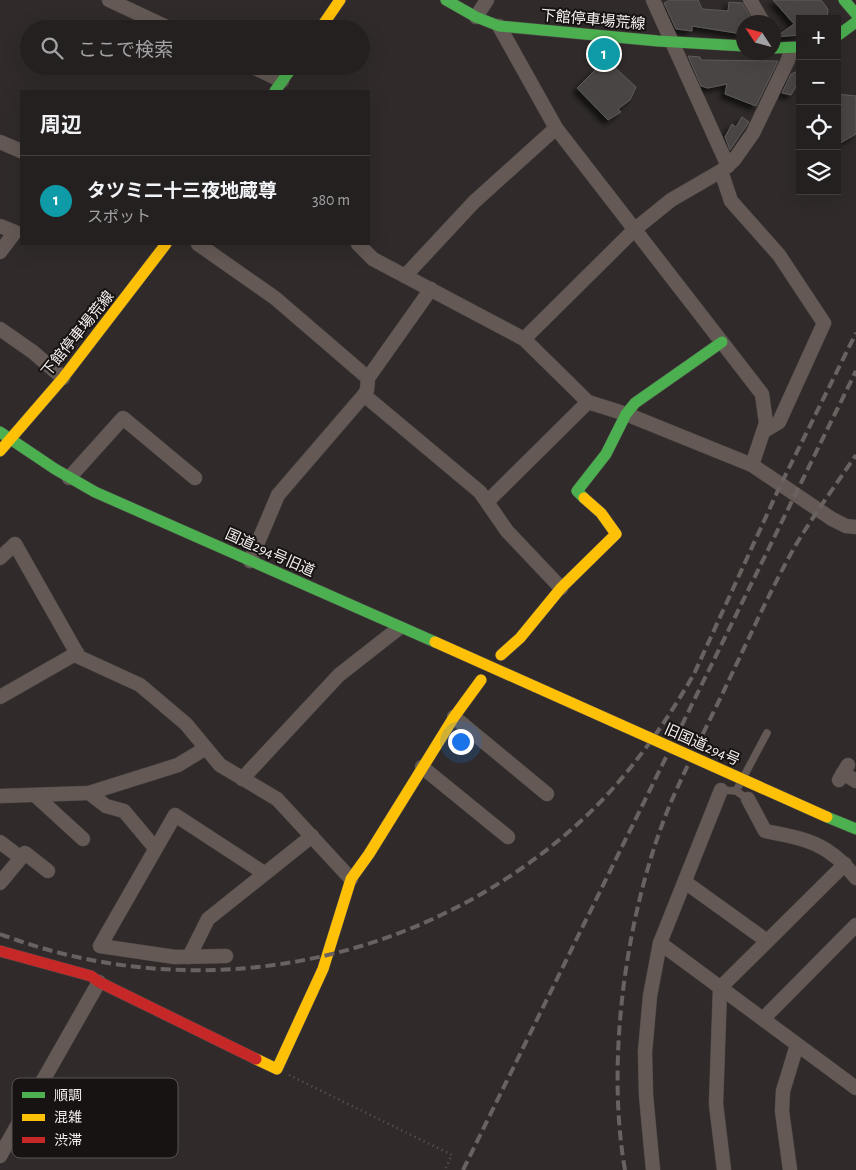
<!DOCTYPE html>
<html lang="ja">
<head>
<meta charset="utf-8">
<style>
  :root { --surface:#242020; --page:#2c2829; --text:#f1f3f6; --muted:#a3a3a5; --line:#413e3e; --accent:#b45309 }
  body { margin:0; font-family:"Alegreya Sans","Noto Sans JP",sans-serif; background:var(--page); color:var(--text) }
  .controls { position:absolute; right:15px; top:15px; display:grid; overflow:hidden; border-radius:0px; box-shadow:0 5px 20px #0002 }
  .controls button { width:45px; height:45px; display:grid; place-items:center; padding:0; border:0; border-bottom:1px solid var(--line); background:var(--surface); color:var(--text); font:25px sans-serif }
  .compass { position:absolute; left:736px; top:15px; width:45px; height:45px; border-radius:50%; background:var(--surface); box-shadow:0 5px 20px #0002; rotate:306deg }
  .you { position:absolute; left:460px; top:741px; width:18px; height:18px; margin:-12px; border:4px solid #fff; border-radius:50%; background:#1a73e8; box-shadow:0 0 0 8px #1a73e833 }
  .badge { display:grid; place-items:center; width:32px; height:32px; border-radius:50%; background:var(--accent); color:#fff; font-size:16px; font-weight:700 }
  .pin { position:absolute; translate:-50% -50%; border:2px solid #fff; box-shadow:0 1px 5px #0006 }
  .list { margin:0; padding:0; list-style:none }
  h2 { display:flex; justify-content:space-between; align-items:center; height:65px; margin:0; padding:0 20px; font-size:21px }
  h2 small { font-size:16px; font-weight:400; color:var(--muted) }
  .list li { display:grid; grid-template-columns:32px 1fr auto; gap:15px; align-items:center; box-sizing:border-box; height:90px; padding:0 20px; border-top:1px solid var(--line) }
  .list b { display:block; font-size:19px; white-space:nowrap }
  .list p { margin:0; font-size:16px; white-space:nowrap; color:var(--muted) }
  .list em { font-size:16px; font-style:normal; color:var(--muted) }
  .icon { flex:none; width:28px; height:28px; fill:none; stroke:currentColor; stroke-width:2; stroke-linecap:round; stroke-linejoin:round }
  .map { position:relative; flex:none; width:856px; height:1170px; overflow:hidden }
  .search { position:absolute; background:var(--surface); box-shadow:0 5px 20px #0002; left:20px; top:20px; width:350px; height:55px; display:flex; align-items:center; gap:12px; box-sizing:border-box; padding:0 18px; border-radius:28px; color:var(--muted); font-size:19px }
  .panel { position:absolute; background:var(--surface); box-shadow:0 5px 20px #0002; left:20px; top:90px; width:350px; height:155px; border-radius:0px }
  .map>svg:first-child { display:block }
  .building { fill:#494545; stroke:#5e5a5a; filter:url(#shadow) }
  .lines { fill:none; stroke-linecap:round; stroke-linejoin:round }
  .lane-casing { stroke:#4b4746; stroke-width:8 }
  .street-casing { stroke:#4b4746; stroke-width:15 }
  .fast-casing { stroke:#4b4746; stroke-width:12 }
  .slow-casing { stroke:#4b4746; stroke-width:12 }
  .jam-casing { stroke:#4b4746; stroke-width:12 }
  .path { stroke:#605955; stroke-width:2.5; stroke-dasharray:1 4; stroke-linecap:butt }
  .lane { stroke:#645954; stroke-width:7 }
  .street { stroke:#645954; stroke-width:14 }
  .fast { stroke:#4caf50; stroke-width:11 }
  .slow { stroke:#ffc107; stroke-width:11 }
  .jam { stroke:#c62828; stroke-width:11 }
  .rail { stroke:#6a6260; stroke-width:4; stroke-dasharray:10 5; stroke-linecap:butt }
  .slow-bridge-casing { stroke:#4b4746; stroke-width:12; stroke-linecap:butt }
  .slow-bridge { stroke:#ffc107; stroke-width:11 }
  .labels { text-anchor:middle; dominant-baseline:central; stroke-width:4; stroke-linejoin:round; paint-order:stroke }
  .street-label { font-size:15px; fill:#f6efef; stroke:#171312 }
  .key { fill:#171312; stroke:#5a5554; stroke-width:1 }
  .key-label { font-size:14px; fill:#f6efef }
</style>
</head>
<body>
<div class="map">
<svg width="856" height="1170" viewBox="0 0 856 1170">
  <defs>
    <filter id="shadow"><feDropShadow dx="-4.5" dy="4.5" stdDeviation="2.5" flood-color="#0009"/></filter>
  </defs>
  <rect width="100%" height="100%" fill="#302b2a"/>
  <!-- building -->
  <g class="building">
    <polygon points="670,0 698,0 702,9 728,11 729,2 742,3 753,22 743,22 742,34 692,26 692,31 676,29 664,3"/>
    <polygon points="773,0 821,0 828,9 827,19 800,19 800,35 776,37 794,24"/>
    <polygon points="688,56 700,57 701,60 778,61 756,106 725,94 727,84 708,88 701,86"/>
    <polygon points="610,63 636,87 630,100 618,109 621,112 608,120 577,88 597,68 599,70 604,66 605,68"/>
    <polygon points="800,70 800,80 791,95 782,93 791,74"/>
    <polygon points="837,94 856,96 856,134 837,145"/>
    <polygon points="742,117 749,122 730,150 725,137 732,124 736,127"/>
  </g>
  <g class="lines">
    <!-- lane casing -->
    <g class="lane-casing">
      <g id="lane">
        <polyline points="721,790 736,791 748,799"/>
        <polyline points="736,791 767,733"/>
      </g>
    </g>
    <!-- street casing -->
    <g class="street-casing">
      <g id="street">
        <polyline points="109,0 171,29"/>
        <polyline points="653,0 728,166"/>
        <polyline points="750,0 763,22"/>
        <polyline points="476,17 487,0"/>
        <polyline points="499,26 556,128 762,394 766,423 752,465"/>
        <polyline points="251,66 282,81"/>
        <polyline points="0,142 21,151"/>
        <polyline points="721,171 731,201 779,255 824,323 779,422 764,431"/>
        <polyline points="0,226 15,232 0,252"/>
        <polyline points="198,244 275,298 368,378"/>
        <polyline points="358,244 373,259 524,339 588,402 626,414 752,465 832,519 846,526 856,527"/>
        <polyline points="405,276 474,202 556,128"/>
        <polyline points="0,329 33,352 63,378"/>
        <polyline points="524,339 634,230 671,200 721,171 734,160 753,133 788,60 791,49"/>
        <polyline points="364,395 480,492 507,531 561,588"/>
        <polyline points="69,478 123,418 195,478"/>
        <polyline points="488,501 588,402"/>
        <polyline points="0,558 15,544 79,657 140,685 186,724 220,765 277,799 351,879"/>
        <polyline points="250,561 278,495 364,395 367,390 368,378 431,289"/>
        <polyline points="0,697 77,653"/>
        <polyline points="454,717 547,794"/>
        <polyline points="422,767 508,837"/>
        <polyline points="843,773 856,781"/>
        <polyline points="242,779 339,675 399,628"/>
        <polyline points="839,780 848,765"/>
        <polyline points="89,793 106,806 124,811 155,848"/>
        <polyline points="0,796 89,793 178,765 206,748"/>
        <polyline points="36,796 83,839"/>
        <path d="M748,799L765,831C806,839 829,843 856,878"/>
        <polyline points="0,842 21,858"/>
        <polyline points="685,882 767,941"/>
        <polyline points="0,883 25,853 48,871"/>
        <polyline points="660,943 856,1088"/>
        <polyline points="226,956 175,957 100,946 175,815 264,873"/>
        <polyline points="189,957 208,919 312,836"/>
        <polyline points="763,1019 856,925"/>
        <polyline points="0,1156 99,982"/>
        <polyline points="653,1170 646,1095 645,1052 650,996 660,943 721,790"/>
        <polyline points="724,1170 716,1104 720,988 845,864"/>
        <polyline points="790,1170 782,1111 783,1091 797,1045"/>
      </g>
    </g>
    <!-- fast casing -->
    <g class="fast-casing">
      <g id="fast">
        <polyline points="446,0 476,17 499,26 658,41 744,46"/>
        <polyline points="844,0 856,14"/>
        <polyline points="837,36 856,22"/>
        <polyline points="774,48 800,47"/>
        <polyline points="275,91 293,66"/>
        <polyline points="0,432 55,469 95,492 435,642"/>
        <polyline points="584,498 577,491 606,454 626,414 635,403 722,342"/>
        <polyline points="827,817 856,829"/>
      </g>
    </g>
    <!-- slow casing -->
    <g class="slow-casing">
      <g id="slow">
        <polyline points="320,29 340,0"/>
        <polyline points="0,451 63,378 166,244"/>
        <polyline points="435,642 536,687"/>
        <polyline points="501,655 520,638 561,588 616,534 601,513 584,498"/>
        <polyline points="256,1059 277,1069 323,969 351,879 369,854 454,717 481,680"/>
      </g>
    </g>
    <!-- jam casing -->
    <g class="jam-casing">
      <polyline id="jam" points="0,951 91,976 99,982 256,1059"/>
    </g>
    <!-- path -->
    <polyline class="path" points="289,1075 452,1155 445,1170"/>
    <!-- lane -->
    <use href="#lane" class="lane"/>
    <!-- street -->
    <use href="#street" class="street"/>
    <!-- fast -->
    <use href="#fast" class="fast"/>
    <!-- slow -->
    <use href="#slow" class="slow"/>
    <!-- jam -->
    <use href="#jam" class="jam"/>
    <!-- rail -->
    <g class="rail">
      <path d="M0,934C200,1010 426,964 583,819C627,778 664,726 694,674L780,486L856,333"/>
      <polyline points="463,1170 856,371"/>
      <path d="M625,1170C605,1057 627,907 671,802C689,761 710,720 729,680C750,636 770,591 794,548C813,516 835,486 856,455"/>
    </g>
    <!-- slow-bridge casing -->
    <g class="slow-bridge-casing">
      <polyline id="slow-bridge" points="536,687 827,817"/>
    </g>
    <!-- slow-bridge -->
    <use href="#slow-bridge" class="slow-bridge"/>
  </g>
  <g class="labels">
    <!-- street labels -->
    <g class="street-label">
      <text transform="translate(593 20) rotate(5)">下館停車場荒線</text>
      <text transform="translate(78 334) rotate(-51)">下館停車場荒線</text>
      <text transform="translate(270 553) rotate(24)">国道294号旧道</text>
      <text transform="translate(702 745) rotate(24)">旧国道294号</text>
    </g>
  </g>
  <!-- legend -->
  <rect x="12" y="1078" width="166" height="80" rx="8" class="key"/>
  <rect x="22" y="1092" width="23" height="6" fill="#4caf50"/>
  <rect x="22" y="1114" width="23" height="7" fill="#ffc107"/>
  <rect x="22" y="1137" width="23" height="6" fill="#c62828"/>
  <g class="key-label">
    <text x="54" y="1100">順調</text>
    <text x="54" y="1122">混雑</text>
    <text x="54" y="1145">渋滞</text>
  </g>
</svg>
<div class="controls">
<button>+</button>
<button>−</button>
<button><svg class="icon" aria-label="locate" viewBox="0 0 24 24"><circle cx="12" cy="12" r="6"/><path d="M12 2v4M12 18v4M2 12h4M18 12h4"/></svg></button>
<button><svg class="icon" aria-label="layers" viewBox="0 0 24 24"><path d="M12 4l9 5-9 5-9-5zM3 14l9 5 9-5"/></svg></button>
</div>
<svg class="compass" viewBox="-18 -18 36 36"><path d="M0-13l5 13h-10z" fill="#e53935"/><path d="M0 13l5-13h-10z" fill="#a3a3a5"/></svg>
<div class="you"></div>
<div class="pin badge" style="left:604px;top:54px;background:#0f9aa8">1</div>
<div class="search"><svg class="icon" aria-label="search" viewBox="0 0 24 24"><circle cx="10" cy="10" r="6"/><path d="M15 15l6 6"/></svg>ここで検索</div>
<section class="panel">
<h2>周辺<small></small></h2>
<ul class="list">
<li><span class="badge" style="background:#0f9aa8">1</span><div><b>タツミ二十三夜地蔵尊</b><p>スポット</p></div><em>380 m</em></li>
</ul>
</section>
</div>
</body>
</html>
